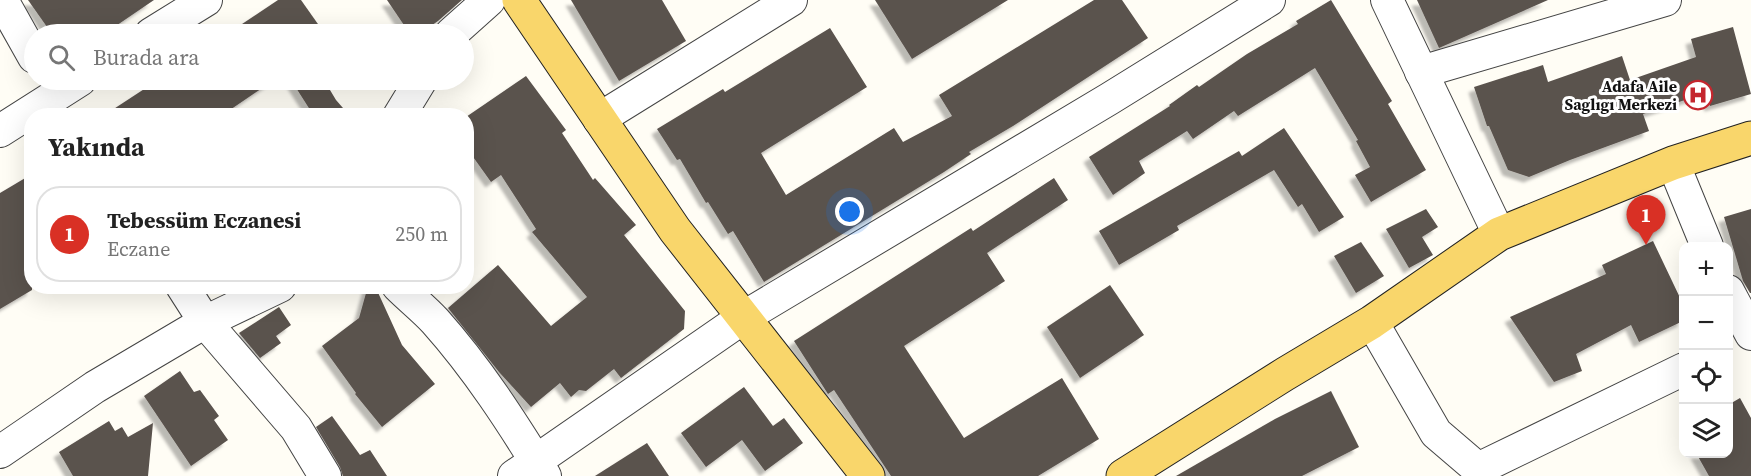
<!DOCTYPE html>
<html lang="tr">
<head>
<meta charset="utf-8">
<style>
  :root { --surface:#fff; --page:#f2f2f2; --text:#222; --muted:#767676; --line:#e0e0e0; --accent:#d93025 }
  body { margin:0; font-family:"Source Serif 4",serif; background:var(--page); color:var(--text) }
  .controls { position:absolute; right:18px; bottom:18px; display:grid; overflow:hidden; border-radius:12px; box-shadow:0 6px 24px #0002 }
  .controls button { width:54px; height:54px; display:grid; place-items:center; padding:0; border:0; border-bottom:2px solid var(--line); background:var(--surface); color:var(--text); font:30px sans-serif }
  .you { position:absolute; left:850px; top:212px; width:21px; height:21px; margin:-15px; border:4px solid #fff; border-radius:50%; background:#1a73e8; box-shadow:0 0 0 9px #1a73e833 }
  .badge { display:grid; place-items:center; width:39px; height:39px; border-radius:50%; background:var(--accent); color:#fff; font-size:20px; font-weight:700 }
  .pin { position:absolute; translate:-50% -50px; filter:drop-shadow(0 2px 3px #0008) }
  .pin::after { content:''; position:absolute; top:32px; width:21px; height:18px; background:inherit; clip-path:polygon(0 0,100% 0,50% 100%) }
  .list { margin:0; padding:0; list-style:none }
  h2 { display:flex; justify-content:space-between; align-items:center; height:78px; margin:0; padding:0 24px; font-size:26px }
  h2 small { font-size:20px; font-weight:400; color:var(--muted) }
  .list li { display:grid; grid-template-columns:39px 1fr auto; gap:18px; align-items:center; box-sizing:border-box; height:96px; margin:0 12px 12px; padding:0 12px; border:2px solid var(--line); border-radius:24px }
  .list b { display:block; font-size:22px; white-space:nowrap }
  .list p { margin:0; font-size:20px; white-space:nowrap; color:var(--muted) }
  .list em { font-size:20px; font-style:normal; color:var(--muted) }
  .icon { flex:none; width:33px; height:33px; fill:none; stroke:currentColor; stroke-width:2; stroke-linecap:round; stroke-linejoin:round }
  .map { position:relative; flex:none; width:1751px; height:476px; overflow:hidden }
  .search { position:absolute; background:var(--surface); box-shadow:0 6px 24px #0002; left:24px; top:24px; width:450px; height:66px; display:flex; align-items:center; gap:15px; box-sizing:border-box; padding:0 21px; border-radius:33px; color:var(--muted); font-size:22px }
  .panel { position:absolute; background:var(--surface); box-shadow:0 6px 24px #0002; left:24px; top:108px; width:450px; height:186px; border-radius:24px }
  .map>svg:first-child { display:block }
  .building { fill:#5a524d; filter:url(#shadow) }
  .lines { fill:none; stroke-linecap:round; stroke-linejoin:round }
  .minor-casing { stroke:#444; stroke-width:34 }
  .major-casing { stroke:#222; stroke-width:35 }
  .minor { stroke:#fff; stroke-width:32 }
  .major { stroke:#f9d66b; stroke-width:33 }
  .labels { text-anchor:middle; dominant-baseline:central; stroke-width:6; stroke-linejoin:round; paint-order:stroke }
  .poi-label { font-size:16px; font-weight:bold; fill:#111; stroke:#fff; text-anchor:end }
</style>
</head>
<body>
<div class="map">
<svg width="1751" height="476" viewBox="0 0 1751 476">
  <defs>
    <filter id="shadow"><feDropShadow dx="-5.5" dy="5.5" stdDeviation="1.5" flood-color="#0004"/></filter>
  </defs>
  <rect width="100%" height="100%" fill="#fffdf5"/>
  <!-- building -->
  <g class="building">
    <polygon points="28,0 154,0 104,34 52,34"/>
    <polygon points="278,0 301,0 325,34 227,34"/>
    <polygon points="387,0 462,0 438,21 419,34 410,34"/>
    <polygon points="571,0 662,0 686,41 619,81"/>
    <polygon points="875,0 1008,0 912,59"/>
    <polygon points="1094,0 1122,0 1148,38 1013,126 969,152 971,154 944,172 764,282 733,231 728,234 708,202 706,203 680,159 677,160 657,129 723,89 725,92 830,28 867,87 761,153 786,195 894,128 903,142 952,116 939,95"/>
    <polygon points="1331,0 1392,101 1388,104 1426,170 1371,202 1355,175 1370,167 1356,141 1358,140 1315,68 1238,116 1234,111 1193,139 1187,131 1139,161 1145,173 1113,195 1089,157 1170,106 1169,105 1197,85 1199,87 1247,54 1298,24 1296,21"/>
    <polygon points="1417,0 1548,0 1439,48"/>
    <polygon points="1733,27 1751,94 1710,106 1706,93 1643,114 1649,131 1570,160 1529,177 1508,170 1489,126 1487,126 1474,87 1543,65 1548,82 1622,56 1630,80 1696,57 1691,39"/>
    <polygon points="526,76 566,130 562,133 593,180 595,178 636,225 624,235 685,311 684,329 621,378 614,369 586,391 579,390 571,397 560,383 531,407 499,372 448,308 498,265 551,326 587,297 532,232 536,229 501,175 491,182 466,147 466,117"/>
    <polygon points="158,80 274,80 221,116 103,116"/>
    <polygon points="291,80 324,80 336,100 350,116 314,116"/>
    <polygon points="1284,128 1344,217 1319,232 1302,204 1298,207 1274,170 1177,226 1179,230 1119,265 1099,231 1239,151 1242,156"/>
    <polygon points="32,174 32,290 0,309 0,193"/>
    <polygon points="1054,178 1068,200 987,253 1005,281 904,346 964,438 1062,378 1099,439 1038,476 891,476 834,390 828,394 794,341 971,228 973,231"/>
    <polygon points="1426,209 1438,227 1422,237 1433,255 1409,268 1386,229"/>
    <polygon points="1751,209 1751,293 1750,293 1743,281 1724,217"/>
    <polygon points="1653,241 1683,304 1683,321 1639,342 1631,325 1576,354 1582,371 1554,382 1510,317 1606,274 1602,265"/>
    <polygon points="1361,242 1384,276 1356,293 1334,256"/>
    <polygon points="1110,285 1144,335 1080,378 1047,327"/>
    <polygon points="368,286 375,286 402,345 435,384 382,427 355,394 356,393 322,346 359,318"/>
    <polygon points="279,307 291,325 276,336 281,343 260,358 239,333"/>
    <polygon points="180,371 194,392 200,390 219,416 214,420 228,440 191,466 144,396"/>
    <polygon points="744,387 773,426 784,418 803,443 765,471 742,440 706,467 681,433"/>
    <polygon points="1331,391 1359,447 1302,476 1176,476 1275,419"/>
    <polygon points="1740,398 1751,418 1751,476 1709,476 1696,453 1728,453 1728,405"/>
    <polygon points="332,416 360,455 370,450 387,476 343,476 340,467 316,427"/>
    <polygon points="109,421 115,431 122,427 128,437 153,423 148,476 73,476 59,452"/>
    <polygon points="647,443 669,476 595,476"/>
  </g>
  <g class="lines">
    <!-- minor casing -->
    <g class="minor-casing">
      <g id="minor">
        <polyline points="2,0 34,57"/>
        <polyline points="1387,0 1499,234"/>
        <polyline points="151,34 206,0"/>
        <polyline points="451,34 489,0"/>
        <polyline points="1421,72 1665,0"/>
        <polyline points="399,116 421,80"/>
        <polyline points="599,119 791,0"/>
        <polyline points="0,131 80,80"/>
        <polyline points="1673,163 1707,246"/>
        <polyline points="182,286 205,322 296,428 325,476"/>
        <path d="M398,286C410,298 424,309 435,321C477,368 512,422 545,476"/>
        <polyline points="1728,291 1751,334"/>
        <polyline points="1372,322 1436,433 1478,469 1482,476"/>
        <polyline points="0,452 95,387 205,322 280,286"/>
        <polyline points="1478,469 1684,369"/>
        <polyline points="514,476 744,317 1109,99 1269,0"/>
      </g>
    </g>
    <!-- major casing -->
    <g class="major-casing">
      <g id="major">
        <polyline points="519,0 675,230 868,476"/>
        <polyline points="1123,476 1285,374 1372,322 1499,234 1673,163 1751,138"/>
      </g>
    </g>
    <!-- minor -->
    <use href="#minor" class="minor"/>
    <!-- major -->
    <use href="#major" class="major"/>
  </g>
  <!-- icons -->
  <defs>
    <g id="hospital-ring" transform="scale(1.5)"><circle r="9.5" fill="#fff" stroke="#c4262e" stroke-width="1.5"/><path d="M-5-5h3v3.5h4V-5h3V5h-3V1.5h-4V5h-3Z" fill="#c4262e"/></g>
  </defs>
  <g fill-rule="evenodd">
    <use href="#hospital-ring" x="1698" y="95"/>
  </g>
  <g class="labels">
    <!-- poi labels -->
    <g class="poi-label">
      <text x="1677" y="86">Adafa Aile<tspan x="1677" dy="18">Saglıgı Merkezi</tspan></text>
    </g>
  </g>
</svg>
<div class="controls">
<button>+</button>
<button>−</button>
<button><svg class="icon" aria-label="locate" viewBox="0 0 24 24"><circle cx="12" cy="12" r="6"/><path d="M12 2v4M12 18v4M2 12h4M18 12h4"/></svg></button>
<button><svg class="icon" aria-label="layers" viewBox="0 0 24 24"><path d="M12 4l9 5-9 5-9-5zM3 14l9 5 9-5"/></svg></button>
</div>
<div class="you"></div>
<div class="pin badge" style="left:1646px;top:245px">1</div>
<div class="search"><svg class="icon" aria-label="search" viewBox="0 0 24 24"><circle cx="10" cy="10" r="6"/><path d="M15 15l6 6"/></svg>Burada ara</div>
<section class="panel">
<h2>Yakında<small></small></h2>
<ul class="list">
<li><span class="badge">1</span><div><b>Tebessüm Eczanesi</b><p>Eczane</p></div><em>250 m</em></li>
</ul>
</section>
</div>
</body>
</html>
